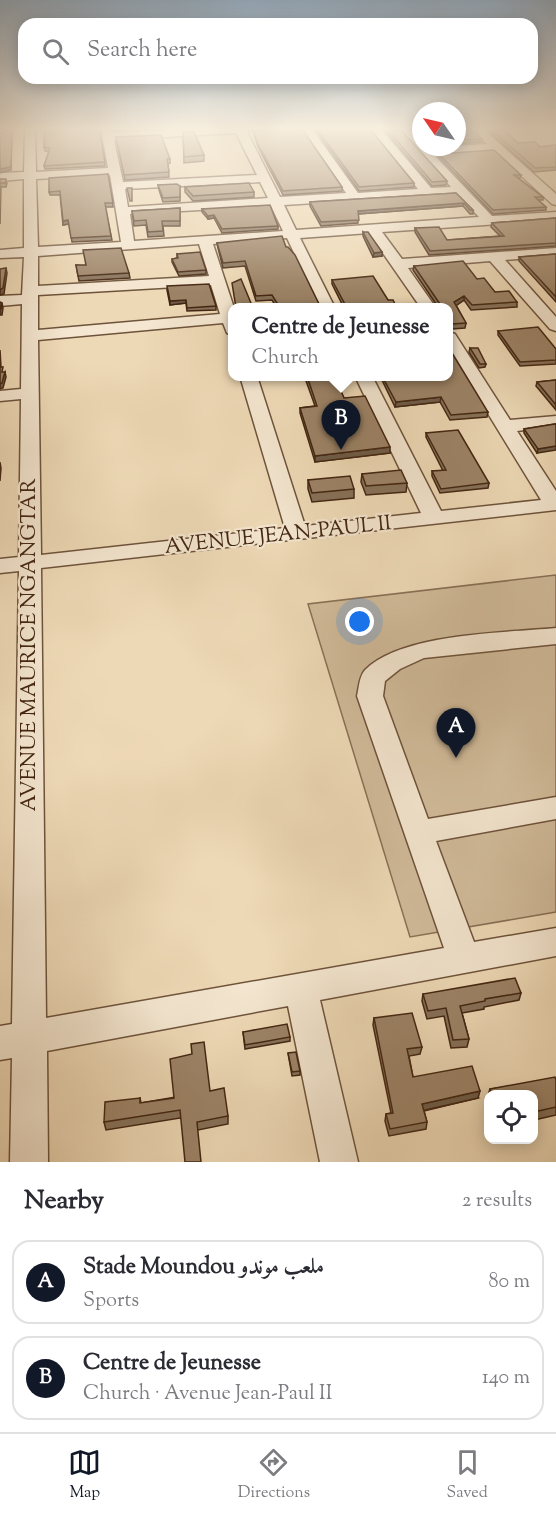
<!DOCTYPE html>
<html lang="en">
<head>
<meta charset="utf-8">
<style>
  :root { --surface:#fff; --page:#f2f2f3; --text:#2b2b33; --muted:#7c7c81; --line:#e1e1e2; --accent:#111827 }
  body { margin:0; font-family:"Sorts Mill Goudy",Amiri,serif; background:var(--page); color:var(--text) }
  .controls { position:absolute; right:18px; bottom:18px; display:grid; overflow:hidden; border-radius:12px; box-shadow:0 3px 15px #0003 }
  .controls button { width:54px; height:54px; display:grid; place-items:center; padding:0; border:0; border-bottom:2px solid var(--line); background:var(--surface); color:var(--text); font:30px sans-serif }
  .compass { position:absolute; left:412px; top:102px; width:54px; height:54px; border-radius:50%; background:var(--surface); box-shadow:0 3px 15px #0003; rotate:304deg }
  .you { position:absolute; left:360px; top:622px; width:21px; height:21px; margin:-15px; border:4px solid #fff; border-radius:50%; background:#1a73e8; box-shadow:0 0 0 9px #1a73e833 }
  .badge { display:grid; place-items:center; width:39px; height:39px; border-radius:50%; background:var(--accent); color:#fff; font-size:20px; font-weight:700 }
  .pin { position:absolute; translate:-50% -50px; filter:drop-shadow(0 2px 3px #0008) }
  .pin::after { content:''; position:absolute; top:32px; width:21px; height:18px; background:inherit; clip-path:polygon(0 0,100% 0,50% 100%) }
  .popup { position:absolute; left:228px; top:303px; width:225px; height:78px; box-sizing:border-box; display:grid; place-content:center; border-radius:12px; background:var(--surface); filter:drop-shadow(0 2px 4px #0005); font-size:20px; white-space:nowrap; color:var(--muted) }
  .popup b { font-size:22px; color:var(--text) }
  .popup::after { content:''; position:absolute; left:50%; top:100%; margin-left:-12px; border:12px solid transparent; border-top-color:var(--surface) }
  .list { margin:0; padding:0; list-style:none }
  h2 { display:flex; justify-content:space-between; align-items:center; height:78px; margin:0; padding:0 24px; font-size:26px }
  h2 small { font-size:20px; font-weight:400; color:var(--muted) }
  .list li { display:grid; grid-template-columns:39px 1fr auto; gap:18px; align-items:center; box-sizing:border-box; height:84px; margin:0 12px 12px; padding:0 12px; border:2px solid var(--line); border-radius:18px }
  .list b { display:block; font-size:22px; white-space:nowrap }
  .list p { margin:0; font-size:20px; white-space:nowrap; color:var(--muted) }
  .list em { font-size:20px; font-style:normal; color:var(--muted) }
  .icon { flex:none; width:33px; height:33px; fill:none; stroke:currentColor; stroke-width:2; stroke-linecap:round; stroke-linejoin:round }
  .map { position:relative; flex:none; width:556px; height:1162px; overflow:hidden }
  .search { position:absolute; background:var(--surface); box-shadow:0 3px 15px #0003; left:18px; right:18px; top:18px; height:66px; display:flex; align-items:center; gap:15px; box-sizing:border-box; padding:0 21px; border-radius:18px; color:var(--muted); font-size:22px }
  .sheet { height:270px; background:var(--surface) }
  nav { display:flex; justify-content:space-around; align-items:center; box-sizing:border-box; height:84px; border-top:2px solid var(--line); background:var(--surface); font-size:16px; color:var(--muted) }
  nav a { display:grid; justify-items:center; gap:3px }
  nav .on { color:var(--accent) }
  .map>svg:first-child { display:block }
  .green { fill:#d1bb9a; stroke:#8a7056; stroke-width:1.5 }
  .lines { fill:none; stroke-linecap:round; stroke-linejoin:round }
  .minor-casing { stroke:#6e533b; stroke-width:3 }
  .minor { fill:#f4e6d0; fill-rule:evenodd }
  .wall { fill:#867159; stroke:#432612; stroke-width:1.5 }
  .shaded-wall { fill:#6d5c48; stroke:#432612; stroke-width:1.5 }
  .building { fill:#9c8367; stroke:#432612; stroke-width:1.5 }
  .labels { text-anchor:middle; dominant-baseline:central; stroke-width:4.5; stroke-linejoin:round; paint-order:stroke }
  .street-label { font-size:21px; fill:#432612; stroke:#f4e6d0 }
</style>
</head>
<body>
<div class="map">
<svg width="556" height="1162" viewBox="0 0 556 1162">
  <rect width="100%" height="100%" fill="#eed9b6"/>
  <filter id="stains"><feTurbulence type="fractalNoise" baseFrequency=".00333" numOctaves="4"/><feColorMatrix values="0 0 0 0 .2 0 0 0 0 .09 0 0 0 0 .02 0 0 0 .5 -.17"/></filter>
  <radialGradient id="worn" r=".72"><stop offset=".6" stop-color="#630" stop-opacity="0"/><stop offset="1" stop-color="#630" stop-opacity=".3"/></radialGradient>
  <!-- green -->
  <polygon class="green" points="556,575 556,912 410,937 308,604"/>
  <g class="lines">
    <!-- minor casing -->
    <g class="minor-casing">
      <g id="minor">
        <polygon points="0,129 7,129 8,131 3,134 0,133"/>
        <path d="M25,129H35L36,172L108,168L101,129H111L112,133L190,129H251L247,132L280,197L346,193L302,129H312L358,193L418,189L370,129H381L431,188L451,187L400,129H411L421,140V147L429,148L487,144L472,129H483L556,194V205L552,204L494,151L434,155L492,216L556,212V220L382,232L402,259L556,248V256L505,260L556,317V331L550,329L490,261L408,268L436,308H421L369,233L300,238L335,308H320L287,238L213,244L234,308L233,335L227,333L223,323L38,340L41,555L285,528L240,376H257L305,526L421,513L355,376H372L441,511L541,500L449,350V332L455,334L510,420L556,416V426L517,431L556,491V510L41,568L46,1018L444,948L357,696C359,687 359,677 365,670C402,633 504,633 556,628V644L424,658L400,669L385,681L383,696L428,819L556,797V819L436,841L474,942L556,928V956L320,1000L358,1162H320L288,1006L47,1051L48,1162H10L12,1058L0,1060V1026L12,1024L19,571L0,573V559L19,557L21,399L0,401V391L21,389L22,304L0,306V296L22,295L24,257L0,258V250L24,248V179L0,181V173L24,172ZM236,133L257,175L123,182L114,140ZM110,175L121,242L38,247L36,179ZM260,182L268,198L128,207L125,189ZM457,194L479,217L296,230L284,205ZM271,206L283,231L134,241L130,214ZM199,244L209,276L38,286V256ZM211,285L220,314L38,330V295Z"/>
      </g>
    </g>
    <!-- minor -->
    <use href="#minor" class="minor"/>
  </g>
  <!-- wall -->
  <g class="wall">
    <polygon points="99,129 105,166 45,169 44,166 49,152 45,151 44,147"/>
    <polygon points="113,129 146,129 114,131"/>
    <polygon points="252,129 302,129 342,187 342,191 283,195 258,147"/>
    <polygon points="315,129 370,129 414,183 414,187 359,191"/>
    <polygon points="384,129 400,129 447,181 446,185 432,186"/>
    <polygon points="414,129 421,129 421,137"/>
    <polygon points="486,129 503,129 518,143 540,147 556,145 556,170 534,172"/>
    <polygon points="183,132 204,155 204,161 184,163"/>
    <polygon points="116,137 170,159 170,163 168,164 169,177 125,180"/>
    <polygon points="439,154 521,175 520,178 518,178 543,197 543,200 538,200 546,207 546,210 493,214 439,157"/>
    <polygon points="108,174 113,207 105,207 112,240 72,242 69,224 63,225 60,195 50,195 49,192"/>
    <polygon points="0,179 7,183 6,187 1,187 0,224"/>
    <polygon points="158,185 180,186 180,201 163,202 159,190"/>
    <polygon points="185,187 254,192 254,197 193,201 185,192"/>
    <polygon points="456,193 473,210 473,214 470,214 463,206 358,214 358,223 321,226 310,206 310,202"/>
    <polygon points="180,208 180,226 163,226 164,236 148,237 146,225 134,226 132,211"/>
    <polygon points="202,209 278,226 278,229 222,233 214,218 208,219 202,212"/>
    <polygon points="556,218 556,246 429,255 415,232 415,228 447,240 500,236 491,227 492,223"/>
    <polygon points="363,232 382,252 382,256 373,257 363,236"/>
    <polygon points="217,243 286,247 321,308 277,308 272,300 256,301 245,266 223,268 218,248"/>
    <polygon points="177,254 206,270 206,274 179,276 172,262 172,259 177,258"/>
    <polygon points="556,254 556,302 519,261 519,257"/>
    <polygon points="76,265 129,273 130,278 79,281"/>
    <polygon points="414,266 477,279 495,292 517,302 517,307 471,310 464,300 456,305 466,323 465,328 452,329 449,326 449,308 418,308 418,306 436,304 413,270"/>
    <polygon points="332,280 388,300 397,308 344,308 332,284"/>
    <polygon points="167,290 216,306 216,310 187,311 186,303 170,305"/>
    <polygon points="498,331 556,349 556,364 520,366 498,335"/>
    <polygon points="470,348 486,364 485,367 479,368 469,352"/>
    <polygon points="301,376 334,376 344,398 390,453 315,462 300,413 300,408 315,406 305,378 301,378"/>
    <polygon points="380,376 449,376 488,412 487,417 450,420 440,402 395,407"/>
    <polygon points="556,380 556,410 536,386 537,382"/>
    <polygon points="555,424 537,453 524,433 524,429"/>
    <polygon points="426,433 489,483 488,488 440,493 432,476 432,471 443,471 426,437"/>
    <polygon points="362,474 407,483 406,492 366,495 361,482"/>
    <polygon points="308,480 354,489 354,498 312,502 308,489"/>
    <polygon points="521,993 519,1000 484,1007 484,1009 462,1013 469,1039 467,1047 451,1048 444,1016 427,1019 422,1001 423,994"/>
    <polygon points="374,1018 422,1047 420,1054 409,1056 413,1077 478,1098 424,1111 427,1122 426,1129 389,1136 385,1121 386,1114 391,1113 373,1025"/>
    <polygon points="243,1032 290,1037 290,1041 245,1049"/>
    <polygon points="288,1053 300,1071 300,1075 292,1076"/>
    <polygon points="556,1080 556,1115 534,1120 534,1095 489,1095 489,1101 487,1098 490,1089"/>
    <polygon points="210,1091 228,1116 228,1124 198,1130 180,1118 106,1130 104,1122 140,1098 141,1103"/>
  </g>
  <!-- shaded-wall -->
  <g class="shaded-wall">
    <polygon points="12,129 11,170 0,173 0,169"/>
    <polygon points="482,139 482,142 457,144 457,140"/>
    <polygon points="464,203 463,206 358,214 358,211"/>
    <polygon points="214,215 214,218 208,219 208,216"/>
    <polygon points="68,220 69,224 63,225 63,221"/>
    <polygon points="382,252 382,256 373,257 374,253"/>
    <polygon points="6,268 7,273 4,294 0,295 0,290"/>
    <polygon points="464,296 464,300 454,307 454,302"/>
    <polygon points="186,300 186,303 170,305 170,301"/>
    <polygon points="2,303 3,308 2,315 0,315 0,310"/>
    <polygon points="5,372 6,377 3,388 0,389 0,384"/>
    <polygon points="441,397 440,402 395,407 396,402"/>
    <polygon points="556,446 556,450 537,453 538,449"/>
    <polygon points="390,447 390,453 315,462 315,456"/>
    <polygon points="0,462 1,468 0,481"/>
    <polygon points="480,1091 478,1098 421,1111 422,1104"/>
  </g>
  <!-- building -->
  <g class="building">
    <polygon points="7,129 12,129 11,167 0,169 0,132 4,133"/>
    <polygon points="44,129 99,129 105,162 44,166 50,148 44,147"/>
    <polygon points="253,129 302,129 342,187 283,191 258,144"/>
    <polygon points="317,129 370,129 414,183 359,187"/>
    <polygon points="387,129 400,129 447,181 432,182"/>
    <polygon points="457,129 473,129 482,139 457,140"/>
    <polygon points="490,129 503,129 518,143 535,142 540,147 556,145 556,167 535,168"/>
    <polygon points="183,132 194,132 204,155 184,157"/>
    <polygon points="161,135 170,159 167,159 169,172 124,175 116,137"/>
    <polygon points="494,150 521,175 514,175 543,197 535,197 546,207 493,210 439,154"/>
    <polygon points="108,174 113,203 105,203 111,236 71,238 68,220 63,221 60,191 49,192 49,178"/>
    <polygon points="0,179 6,179 6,183 0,183 0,184"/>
    <polygon points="249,183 254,192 193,196 185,187"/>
    <polygon points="177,184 180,186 180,197 163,198 158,185"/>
    <polygon points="127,188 132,188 132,201 130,201"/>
    <polygon points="456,193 473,210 470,210 464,203 358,211 359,220 321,222 310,202"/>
    <polygon points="270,205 278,226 222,229 214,215 208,216 202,209"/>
    <polygon points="180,208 180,221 162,221 163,231 148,232 146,220 134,221 132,211"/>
    <polygon points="556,218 556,243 430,251 415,228 439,227 447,240 504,236 492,223"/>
    <polygon points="363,232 368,232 382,252 374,253"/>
    <polygon points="282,236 286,247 288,247 295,255 321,308 280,308 272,295 256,296 245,261 223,263 217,243"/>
    <polygon points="121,248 129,273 78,276 76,265 86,265 83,250"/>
    <polygon points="200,252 206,270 178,272 172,259 178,258 177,254"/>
    <polygon points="556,254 556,297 519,257"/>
    <polygon points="463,261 477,279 484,278 495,292 509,291 517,302 472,305 464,296 454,302 466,323 452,324 449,321 449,308 419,308 418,306 440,304 414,266"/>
    <polygon points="6,268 3,288 0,290 0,269"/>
    <polygon points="373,276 388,300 393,300 397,308 347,308 332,280"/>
    <polygon points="241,279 253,308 236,308 232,283"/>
    <polygon points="209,284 216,306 187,308 186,300 170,301 167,286"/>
    <polygon points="0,302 2,303 1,309 0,310"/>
    <polygon points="538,327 556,349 556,360 520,362 498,331"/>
    <polygon points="449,348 488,412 451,415 441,397 396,402 382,376 449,376"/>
    <polygon points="470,348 478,348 486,364 480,364"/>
    <polygon points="0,350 1,367 3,367 2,372 5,372 2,383 0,384"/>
    <polygon points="307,376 334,376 344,398 365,396 390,447 315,456 300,408 317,406"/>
    <polygon points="556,380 556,405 537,382"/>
    <polygon points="555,424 556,425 556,446 538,449 524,429"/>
    <polygon points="458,430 489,483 441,489 432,471 446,470 426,433"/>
    <polygon points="401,470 407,483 366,486 362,474"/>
    <polygon points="350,476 354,489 312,493 308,480"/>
    <polygon points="515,978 521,993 485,999 485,1001 460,1006 469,1039 453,1040 446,1008 428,1011 423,994"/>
    <polygon points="412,1013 422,1047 407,1049 413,1077 472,1066 480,1091 422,1104 427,1122 390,1129 386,1114 393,1113 374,1018"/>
    <polygon points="287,1024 290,1037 245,1045 243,1032"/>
    <polygon points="204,1042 210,1091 224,1088 228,1116 197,1122 201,1162 185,1162 180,1110 104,1122 105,1102 140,1098 140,1103 174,1098 170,1059 192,1054 191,1044"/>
    <polygon points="296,1052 300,1071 292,1072 288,1053"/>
    <polygon points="555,1077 556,1080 556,1107 534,1112 534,1095 492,1095 490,1089"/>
  </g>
  <!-- sky -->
  <linearGradient id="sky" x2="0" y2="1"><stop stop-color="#93aabe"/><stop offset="0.44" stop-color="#f7eede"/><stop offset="1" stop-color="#f7eede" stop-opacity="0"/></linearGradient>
  <rect width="556" height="292" fill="url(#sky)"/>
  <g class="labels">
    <!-- street labels -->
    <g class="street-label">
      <text transform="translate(278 536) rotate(-6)">AVENUE JEAN-PAUL II</text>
      <text transform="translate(30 645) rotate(-90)">AVENUE MAURICE NGANGTAR</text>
    </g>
  </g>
  <rect width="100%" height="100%" filter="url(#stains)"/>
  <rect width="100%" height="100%" fill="url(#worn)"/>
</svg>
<div class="controls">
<button><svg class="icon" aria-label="locate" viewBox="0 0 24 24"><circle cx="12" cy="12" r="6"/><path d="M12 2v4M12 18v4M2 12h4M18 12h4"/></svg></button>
</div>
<svg class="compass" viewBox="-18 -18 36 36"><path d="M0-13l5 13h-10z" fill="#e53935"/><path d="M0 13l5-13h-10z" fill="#7c7c81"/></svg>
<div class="you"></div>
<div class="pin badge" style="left:456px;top:758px">A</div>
<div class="pin badge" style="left:341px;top:450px">B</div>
<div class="popup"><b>Centre de Jeunesse</b>Church</div>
<div class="search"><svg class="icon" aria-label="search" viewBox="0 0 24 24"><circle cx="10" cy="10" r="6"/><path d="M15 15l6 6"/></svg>Search here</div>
</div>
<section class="sheet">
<h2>Nearby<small>2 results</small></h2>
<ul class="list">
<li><span class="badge">A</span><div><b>Stade Moundou ملعب موندو</b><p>Sports</p></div><em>80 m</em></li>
<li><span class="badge">B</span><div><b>Centre de Jeunesse</b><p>Church · Avenue Jean-Paul II</p></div><em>140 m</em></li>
</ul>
</section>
<nav>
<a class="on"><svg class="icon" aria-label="map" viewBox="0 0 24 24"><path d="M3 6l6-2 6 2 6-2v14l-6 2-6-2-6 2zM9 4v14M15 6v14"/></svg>Map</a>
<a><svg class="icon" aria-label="directions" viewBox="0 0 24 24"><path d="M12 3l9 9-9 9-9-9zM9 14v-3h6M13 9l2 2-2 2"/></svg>Directions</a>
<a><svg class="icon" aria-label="saved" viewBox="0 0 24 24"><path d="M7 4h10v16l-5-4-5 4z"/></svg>Saved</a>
</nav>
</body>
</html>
